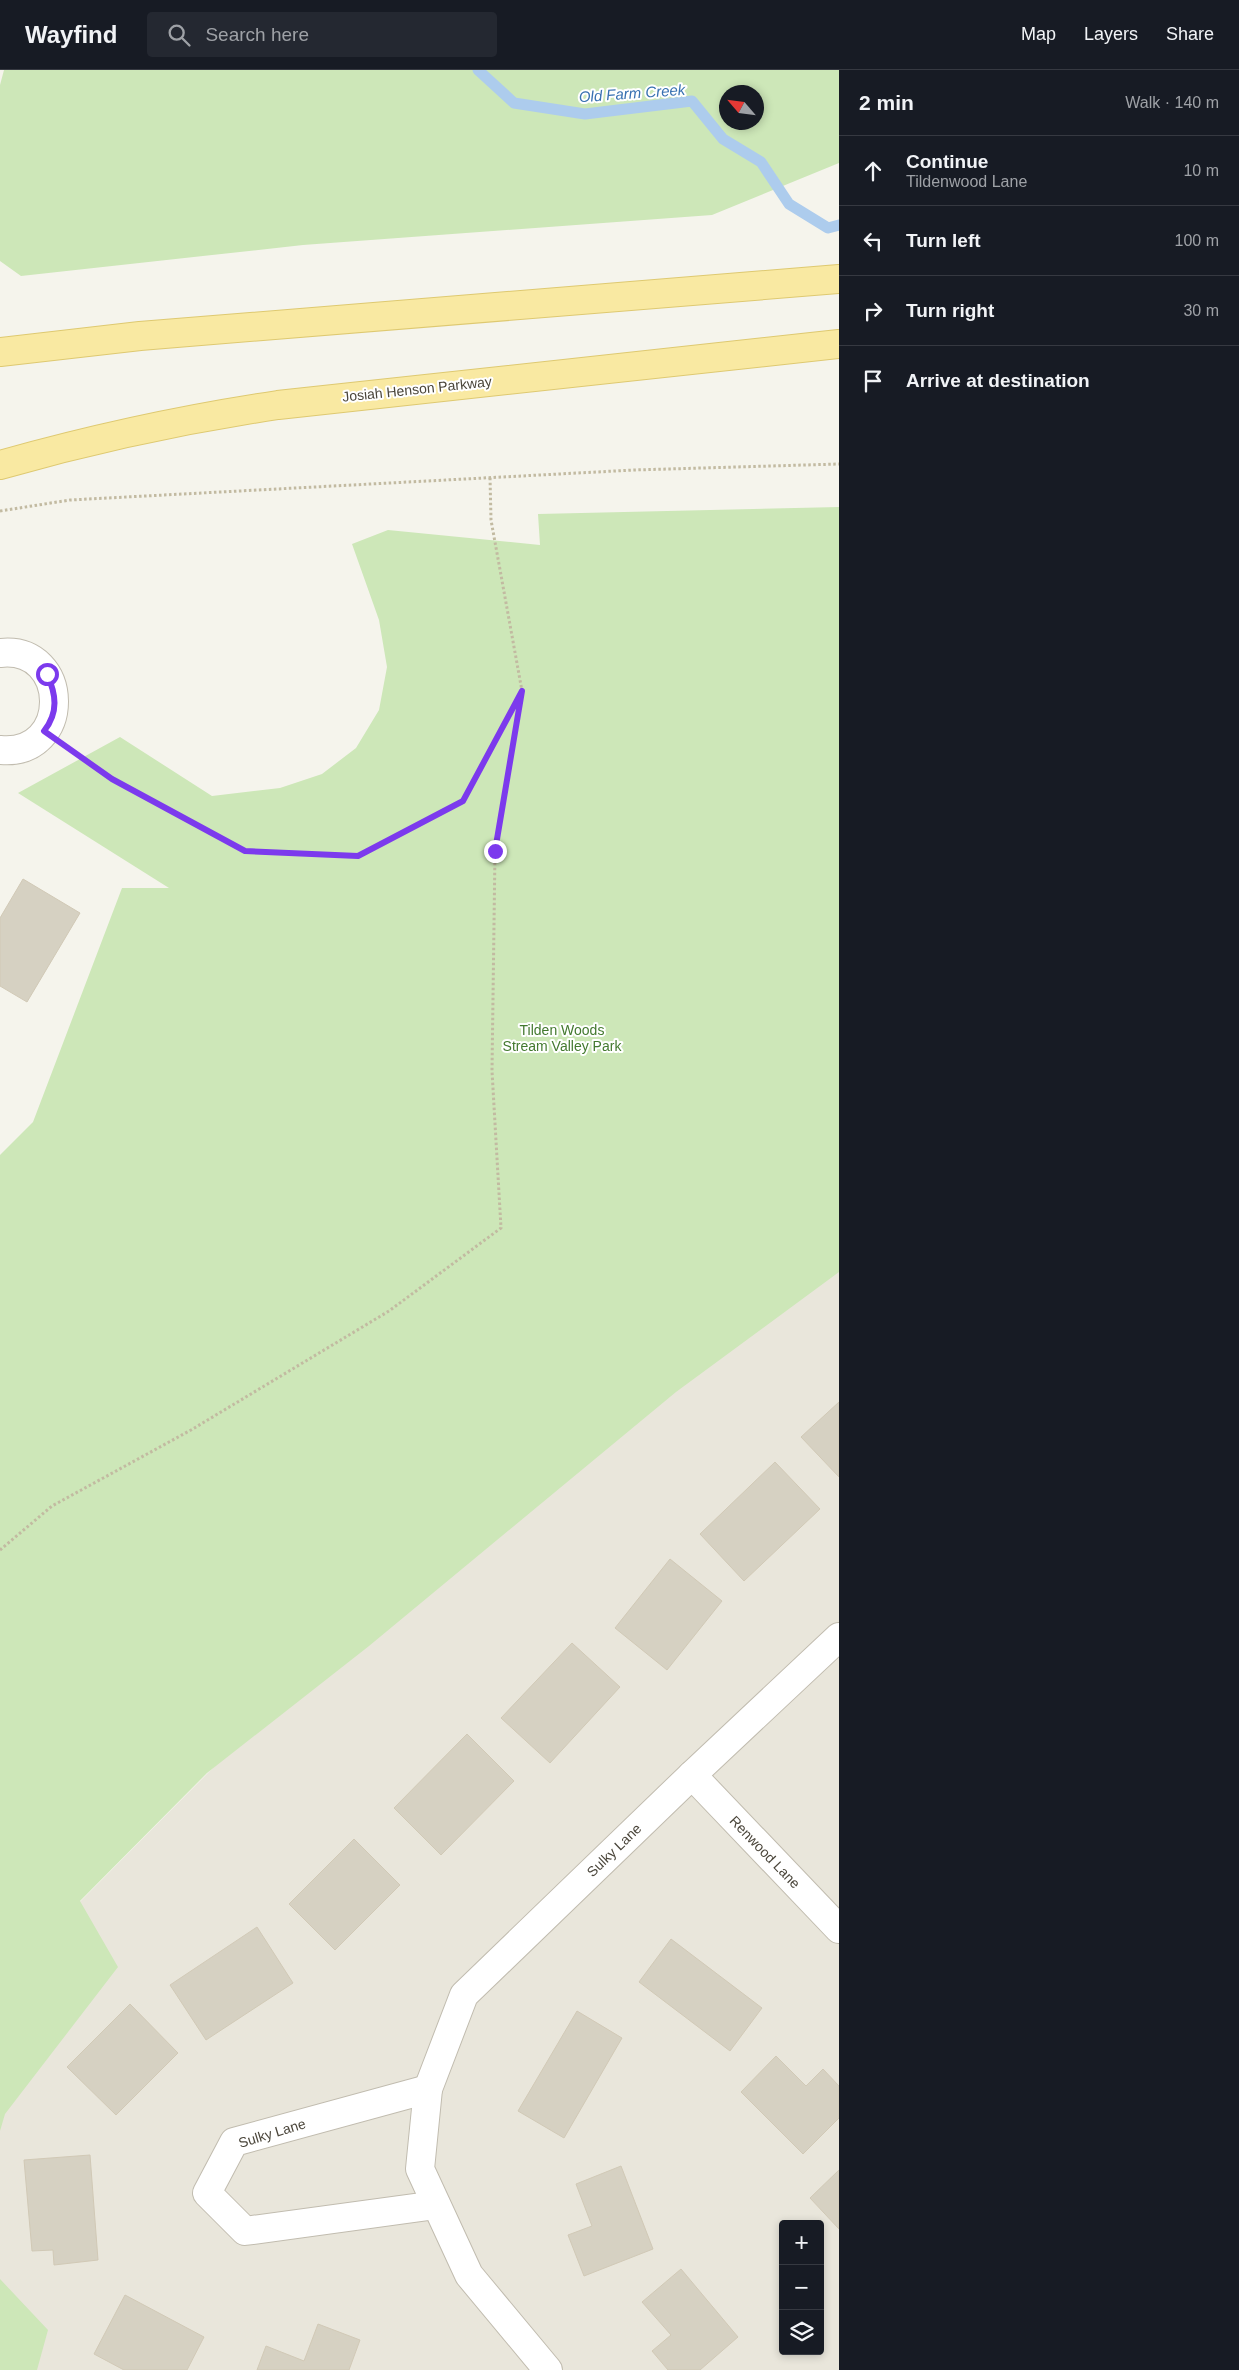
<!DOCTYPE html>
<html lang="en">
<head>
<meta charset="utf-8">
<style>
  :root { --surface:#171b24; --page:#242831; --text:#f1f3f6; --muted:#9ea1a6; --line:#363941 }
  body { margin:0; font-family:Arial,sans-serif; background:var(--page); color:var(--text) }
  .controls { position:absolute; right:15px; bottom:15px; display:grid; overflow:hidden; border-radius:5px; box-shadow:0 2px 8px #0003 }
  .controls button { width:45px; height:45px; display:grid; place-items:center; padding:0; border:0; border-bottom:1px solid var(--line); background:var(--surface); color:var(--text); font:25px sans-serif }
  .compass { position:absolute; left:719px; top:15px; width:45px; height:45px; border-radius:50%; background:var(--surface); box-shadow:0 2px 8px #0003; rotate:298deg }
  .stop { position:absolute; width:15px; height:15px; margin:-11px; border:4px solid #7c3aed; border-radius:50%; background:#fff }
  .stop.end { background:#7c3aed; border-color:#fff; box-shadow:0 1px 5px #0008 }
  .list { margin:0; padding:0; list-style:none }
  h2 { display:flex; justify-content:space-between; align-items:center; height:65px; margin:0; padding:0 20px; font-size:21px }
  h2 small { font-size:16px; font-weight:400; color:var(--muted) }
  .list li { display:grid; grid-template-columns:32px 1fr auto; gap:15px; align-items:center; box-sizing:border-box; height:70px; padding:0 20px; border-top:1px solid var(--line) }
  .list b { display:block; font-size:19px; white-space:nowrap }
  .list p { margin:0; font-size:16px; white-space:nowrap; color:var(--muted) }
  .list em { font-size:16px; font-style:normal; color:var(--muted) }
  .icon { flex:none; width:28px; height:28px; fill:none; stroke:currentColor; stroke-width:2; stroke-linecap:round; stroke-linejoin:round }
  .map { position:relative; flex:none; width:839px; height:2300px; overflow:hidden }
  header { display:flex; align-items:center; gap:30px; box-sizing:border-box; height:70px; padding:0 25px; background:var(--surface); border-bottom:1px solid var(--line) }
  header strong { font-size:24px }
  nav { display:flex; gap:28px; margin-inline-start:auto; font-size:18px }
  .search { width:350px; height:45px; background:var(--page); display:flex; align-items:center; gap:12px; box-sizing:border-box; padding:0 18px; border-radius:5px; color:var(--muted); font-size:19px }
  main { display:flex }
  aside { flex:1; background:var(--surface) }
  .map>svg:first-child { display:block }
  .residential { fill:#e9e6db; fill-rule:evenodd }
  .green { fill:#cde7b8; fill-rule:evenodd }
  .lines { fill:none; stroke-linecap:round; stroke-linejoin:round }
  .stream { stroke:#adcced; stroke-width:11 }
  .building { fill:#d6d1c2; stroke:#d1c9b6 }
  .minor-casing { stroke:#c1bcaf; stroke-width:30 }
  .major-casing { stroke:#dec971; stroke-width:30 }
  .path { stroke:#c2baa1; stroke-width:3; stroke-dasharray:2.5 2.5; stroke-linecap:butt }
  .minor { stroke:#fff; stroke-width:28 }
  .major { stroke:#f9e9a2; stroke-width:28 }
  .route { stroke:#7c3aed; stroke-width:6 }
  .labels { text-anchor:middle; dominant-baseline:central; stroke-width:4; stroke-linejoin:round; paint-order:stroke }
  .street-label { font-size:14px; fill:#4a453a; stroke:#fff }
  .park-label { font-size:14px; fill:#43792f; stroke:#fff }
  .water-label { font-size:15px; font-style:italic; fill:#3871b1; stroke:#fff }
</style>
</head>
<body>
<header>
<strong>Wayfind</strong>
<div class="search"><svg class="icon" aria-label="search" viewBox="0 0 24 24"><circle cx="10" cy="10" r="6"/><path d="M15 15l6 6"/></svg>Search here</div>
<nav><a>Map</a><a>Layers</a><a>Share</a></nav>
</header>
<main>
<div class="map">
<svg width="839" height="2300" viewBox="0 0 839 2300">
  <rect width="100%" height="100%" fill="#f5f4ec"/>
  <!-- residential -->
  <path class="residential" d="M839,1195V2300H0V1929L39,1873L666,1242ZM783,2154H820V2281H783Z"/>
  <!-- green -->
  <g class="green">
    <path d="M4,0H839V93L712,145L303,175L21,206L0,191V15ZM756,22V52H726V22Z"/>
    <polygon points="839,437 839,1202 676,1322 369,1576 207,1703 80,1831 118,1897 5,2044 0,2061 0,1085 33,1052 122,818 169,818 18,723 120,667 212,726 280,718 322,704 356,678 379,640 387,597 379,550 352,474 388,460 540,475 538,444"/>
    <polygon points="0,2209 48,2260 37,2300 0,2300"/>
  </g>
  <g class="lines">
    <!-- stream -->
    <polyline class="stream" points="478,0 514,33 585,44 692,31 723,69 761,92 789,134 828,158 839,155"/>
  </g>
  <!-- building -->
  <g class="building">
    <polygon points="23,809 80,843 27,932 0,916 0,848"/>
    <polygon points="839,1332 839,1407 801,1367"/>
    <polygon points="775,1392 820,1439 744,1511 700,1464"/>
    <polygon points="670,1489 722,1531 667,1600 615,1558"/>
    <polygon points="572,1573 620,1617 550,1693 501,1648"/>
    <polygon points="467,1664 514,1711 441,1785 394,1738"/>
    <polygon points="354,1769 400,1815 335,1880 289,1834"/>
    <polygon points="257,1857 293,1913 206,1970 170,1915"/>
    <polygon points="671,1869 762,1938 730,1981 639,1912"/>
    <polygon points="130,1934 178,1983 116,2045 67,1997"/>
    <polygon points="577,1941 622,1968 564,2068 518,2041"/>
    <polygon points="776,1986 806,2016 823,1999 839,2016 839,2048 803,2084 741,2022"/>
    <polygon points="90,2085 98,2190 54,2195 53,2180 32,2181 24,2090"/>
    <polygon points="621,2096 653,2179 584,2206 568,2165 592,2156 576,2114"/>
    <polygon points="839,2100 839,2159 810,2128"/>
    <polygon points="681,2199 738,2267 700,2300 668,2300 652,2281 671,2265 642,2232"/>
    <polygon points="125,2225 204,2267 187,2300 124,2300 94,2284"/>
    <polygon points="318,2254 360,2270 349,2300 257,2300 266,2276 304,2291"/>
  </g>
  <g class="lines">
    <!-- minor casing -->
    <g class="minor-casing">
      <g id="minor">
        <path d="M0,583C71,575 73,687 0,680"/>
        <polyline points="692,1705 839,1859"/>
        <polyline points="428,2019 234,2072 207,2123 245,2161 436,2135"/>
        <polyline points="548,2300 469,2205 420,2099 428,2019 464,1925 692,1705 839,1567"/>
      </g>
    </g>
    <!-- major casing -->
    <g class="major-casing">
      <g id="major">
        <polyline points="0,282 140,266 839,209"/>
        <path d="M0,395C92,369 184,349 278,335L839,274"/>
      </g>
    </g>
    <!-- path -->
    <g class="path">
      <polyline points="0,441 70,430 634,400 839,394"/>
      <polyline points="72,680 112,709 245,781 358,786 463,731 521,624"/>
      <polyline points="0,1480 52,1436 191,1360 389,1241 501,1158 492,1001 495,781 522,621 491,450 490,407"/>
    </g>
    <!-- minor -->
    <use href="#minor" class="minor"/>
    <!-- major -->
    <use href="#major" class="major"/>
  </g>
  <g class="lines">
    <!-- route -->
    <path class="route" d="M47,604C56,624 59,642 44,661L112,709L245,781L358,786L463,731L522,621L495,781"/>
  </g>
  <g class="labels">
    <!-- street labels -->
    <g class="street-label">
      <text transform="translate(417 319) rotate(-6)">Josiah Henson Parkway</text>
      <text transform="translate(614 1780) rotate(-44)">Sulky Lane</text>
      <text transform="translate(765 1782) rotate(46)">Renwood Lane</text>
      <text transform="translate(272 2063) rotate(-17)">Sulky Lane</text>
    </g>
    <!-- park labels -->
    <g class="park-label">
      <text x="562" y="960">Tilden Woods<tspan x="562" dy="16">Stream Valley Park</tspan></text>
    </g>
    <!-- water labels -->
    <g class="water-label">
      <text transform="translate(632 23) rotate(-4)">Old Farm Creek</text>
    </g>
  </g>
</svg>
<div class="controls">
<button>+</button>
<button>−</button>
<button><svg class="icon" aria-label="layers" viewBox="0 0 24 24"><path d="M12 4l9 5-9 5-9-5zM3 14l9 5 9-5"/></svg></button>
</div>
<svg class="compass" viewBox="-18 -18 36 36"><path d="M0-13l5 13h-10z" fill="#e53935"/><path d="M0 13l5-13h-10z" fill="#9ea1a6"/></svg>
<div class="stop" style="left:47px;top:604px"></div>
<div class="stop end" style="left:495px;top:781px"></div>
</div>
<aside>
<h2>2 min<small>Walk · 140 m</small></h2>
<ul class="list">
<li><svg class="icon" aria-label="ahead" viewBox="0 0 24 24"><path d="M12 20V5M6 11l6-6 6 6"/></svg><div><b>Continue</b><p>Tildenwood Lane</p></div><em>10 m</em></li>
<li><svg class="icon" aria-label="left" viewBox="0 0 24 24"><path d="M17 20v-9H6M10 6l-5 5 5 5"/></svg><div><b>Turn left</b></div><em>100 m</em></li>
<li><svg class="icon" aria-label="right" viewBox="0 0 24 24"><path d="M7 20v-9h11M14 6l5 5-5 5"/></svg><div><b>Turn right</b></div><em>30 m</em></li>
<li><svg class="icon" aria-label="arrive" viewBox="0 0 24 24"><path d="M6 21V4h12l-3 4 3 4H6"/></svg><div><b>Arrive at destination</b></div></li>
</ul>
</aside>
</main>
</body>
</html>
